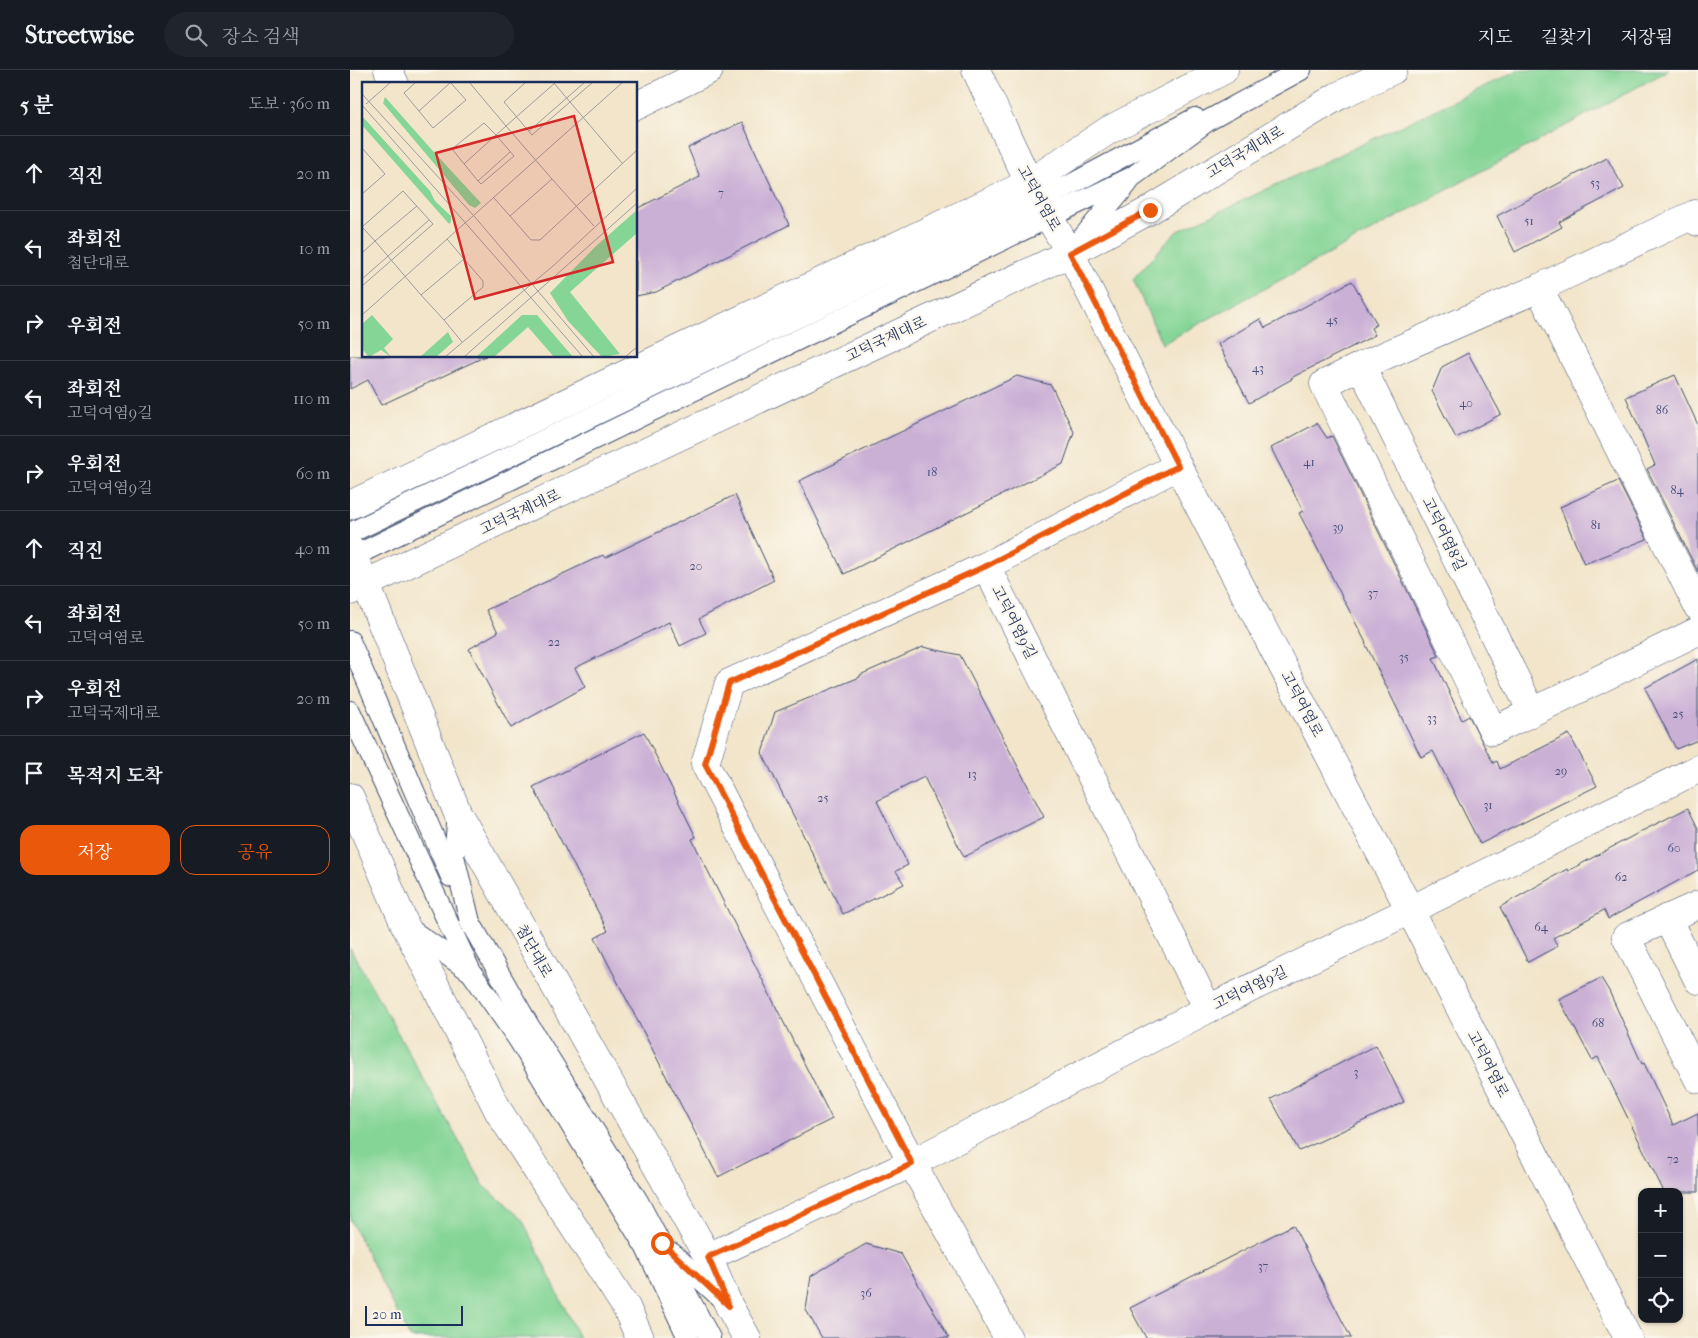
<!DOCTYPE html>
<html lang="ko">
<head>
<meta charset="utf-8">
<style>
  :root { --surface:#171b24; --page:#20242c; --text:#f1f3f6; --muted:#9ea1a6; --line:#363941; --accent:#ea580c }
  body { margin:0; font-family:"IM FELL French Canon","Noto Serif KR",serif; background:var(--page); color:var(--text) }
  .controls { position:absolute; right:15px; bottom:15px; display:grid; overflow:hidden; border-radius:10px; box-shadow:0 1px 4px #0004 }
  .controls button { width:45px; height:45px; display:grid; place-items:center; padding:0; border:0; border-bottom:1px solid var(--line); background:var(--surface); color:var(--text); font:25px sans-serif }
  .scale { position:absolute; left:15px; bottom:12px; width:98px; box-sizing:border-box; padding-left:5px; border:2px solid #1b2f5e; border-top:0; font-size:14px; line-height:18px; white-space:nowrap; color:#1b2f5e; -webkit-text-stroke:4px #fbf7ec; paint-order:stroke }
  .stop { position:absolute; width:15px; height:15px; margin:-11px; border:4px solid #ea580c; border-radius:50%; background:#fff }
  .stop.end { background:#ea580c; border-color:#fff; box-shadow:0 1px 5px #0008 }
  .list { margin:0; padding:0; list-style:none }
  h2 { display:flex; justify-content:space-between; align-items:center; height:65px; margin:0; padding:0 20px; font-size:21px }
  h2 small { font-size:16px; font-weight:400; color:var(--muted) }
  .list li { display:grid; grid-template-columns:32px 1fr auto; gap:15px; align-items:center; box-sizing:border-box; height:75px; padding:0 20px; border-top:1px solid var(--line) }
  .list b { display:block; font-size:19px; white-space:nowrap }
  .list p { margin:0; font-size:16px; white-space:nowrap; color:var(--muted) }
  .list em { font-size:16px; font-style:normal; color:var(--muted) }
  .actions { display:flex; gap:10px; padding:15px 20px }
  .actions a { flex:1; padding:11px 0; border:1px solid var(--accent); border-radius:15px; text-align:center; font-size:18px; color:var(--accent) }
  .actions .main { background:var(--accent); color:#fff }
  .icon { flex:none; width:28px; height:28px; fill:none; stroke:currentColor; stroke-width:2; stroke-linecap:round; stroke-linejoin:round }
  .map { position:relative; flex:none; width:1348px; height:1268px; overflow:hidden }
  header { display:flex; align-items:center; gap:30px; box-sizing:border-box; height:70px; padding:0 25px; background:var(--surface); border-bottom:1px solid var(--line) }
  header strong { font-size:24px }
  nav { display:flex; gap:28px; margin-inline-start:auto; font-size:18px }
  .search { width:350px; height:45px; background:var(--page); display:flex; align-items:center; gap:12px; box-sizing:border-box; padding:0 18px; border-radius:28px; color:var(--muted); font-size:19px }
  main { display:flex }
  aside { flex:1; background:var(--surface) }
  .map>svg:first-child { display:block }
  .green { fill:#85d596; stroke:#50827a }
  .building { fill:#cbb0d6 }
  .lines { fill:none; stroke-linecap:round; stroke-linejoin:round }
  .service-casing { stroke:#3b4a6e; stroke-width:22 }
  .minor-casing { stroke:#3b4a6e; stroke-width:29 }
  .tertiary-casing { stroke:#3b4a6e; stroke-width:29 }
  .secondary-casing { stroke:#3b4a6e; stroke-width:29 }
  .service { stroke:#fff; stroke-width:20 }
  .minor { stroke:#fff; stroke-width:28 }
  .tertiary { stroke:#fff; stroke-width:28 }
  .secondary { stroke:#fff; stroke-width:28 }
  .route { stroke:#ea580c; stroke-width:6 }
  .labels { text-anchor:middle; dominant-baseline:central; stroke-width:4.5; stroke-linejoin:round; paint-order:stroke }
  .number-label { font-size:12px; fill:#474f7c }
  .street-label { font-size:15px; fill:#1b2f5e; stroke:#fbf7ec }
  .inset-road { fill:none; stroke:#9c9c9f; stroke-width:1 }
  .view { fill:#d62828; fill-opacity:0.15; stroke:#d62828; stroke-width:2.5 }
  .inset-edge { fill:none; stroke:#1b2f5e; stroke-width:2.5 }
</style>
</head>
<body>
<header>
<strong>Streetwise</strong>
<div class="search"><svg class="icon" aria-label="search" viewBox="0 0 24 24"><circle cx="10" cy="10" r="6"/><path d="M15 15l6 6"/></svg>장소 검색</div>
<nav><a>지도</a><a>길찾기</a><a>저장됨</a></nav>
</header>
<main>
<aside>
<h2>5 분<small>도보 · 360 m</small></h2>
<ul class="list">
<li><svg class="icon" aria-label="ahead" viewBox="0 0 24 24"><path d="M12 20V5M6 11l6-6 6 6"/></svg><div><b>직진</b></div><em>20 m</em></li>
<li><svg class="icon" aria-label="left" viewBox="0 0 24 24"><path d="M17 20v-9H6M10 6l-5 5 5 5"/></svg><div><b>좌회전</b><p>첨단대로</p></div><em>10 m</em></li>
<li><svg class="icon" aria-label="right" viewBox="0 0 24 24"><path d="M7 20v-9h11M14 6l5 5-5 5"/></svg><div><b>우회전</b></div><em>50 m</em></li>
<li><svg class="icon" aria-label="left" viewBox="0 0 24 24"><path d="M17 20v-9H6M10 6l-5 5 5 5"/></svg><div><b>좌회전</b><p>고덕여염9길</p></div><em>110 m</em></li>
<li><svg class="icon" aria-label="right" viewBox="0 0 24 24"><path d="M7 20v-9h11M14 6l5 5-5 5"/></svg><div><b>우회전</b><p>고덕여염9길</p></div><em>60 m</em></li>
<li><svg class="icon" aria-label="ahead" viewBox="0 0 24 24"><path d="M12 20V5M6 11l6-6 6 6"/></svg><div><b>직진</b></div><em>40 m</em></li>
<li><svg class="icon" aria-label="left" viewBox="0 0 24 24"><path d="M17 20v-9H6M10 6l-5 5 5 5"/></svg><div><b>좌회전</b><p>고덕여염로</p></div><em>50 m</em></li>
<li><svg class="icon" aria-label="right" viewBox="0 0 24 24"><path d="M7 20v-9h11M14 6l5 5-5 5"/></svg><div><b>우회전</b><p>고덕국제대로</p></div><em>20 m</em></li>
<li><svg class="icon" aria-label="arrive" viewBox="0 0 24 24"><path d="M6 21V4h12l-3 4 3 4H6"/></svg><div><b>목적지 도착</b></div></li>
</ul>
<div class="actions"><a class="main">저장</a><a>공유</a></div>
</aside>
<div class="map">
<svg width="1348" height="1268" viewBox="0 0 1348 1268">
  <rect width="100%" height="100%" fill="#fbf7ec"/>
  <filter id="ink" filterUnits="userSpaceOnUse"><feTurbulence type="fractalNoise" baseFrequency=".02" numOctaves="2"/><feDisplacementMap in="SourceGraphic" scale="10" xChannelSelector="R" yChannelSelector="G"/><feConvolveMatrix kernelMatrix="1 2 1 2 8 2 1 2 1" color-interpolation-filters="sRGB"/></filter>
  <filter id="wash" filterUnits="userSpaceOnUse"><feTurbulence type="fractalNoise" baseFrequency=".0096" numOctaves="4" result="noise"/><feDisplacementMap in="SourceGraphic" scale="20" xChannelSelector="R" yChannelSelector="G"/><feGaussianBlur stdDeviation="1.12" result="paint"/><feColorMatrix in="noise" values="0 0 0 0 0 0 0 0 0 0 0 0 0 0 0 0 0 1.4 0 .05"/><feComposite in="paint" operator="in"/></filter>
  <g filter="url(#wash)">
    <rect width="100%" height="100%" fill="#f2e5ca"/>
    <!-- green -->
    <g class="green">
      <polygon points="1169,0 1319,0 812,274 783,209 826,162"/>
      <polygon points="0,878 134,1116 172,1149 229,1268 60,1268 0,1149"/>
    </g>
    <g id="blocks">
      <!-- building -->
      <g class="building">
        <polygon points="392,52 439,155 306,222 286,226 286,139 350,107 338,78"/>
        <polygon points="1257,88 1274,118 1209,152 1212,157 1165,182 1147,146"/>
        <polygon points="1002,211 1027,254 1021,258 1025,265 941,308 942,309 899,333 868,274 910,249 915,258"/>
        <polygon points="1118,283 1151,344 1106,368 1082,321 1092,297"/>
        <polygon points="0,286 136,286 31,335 18,310 0,319"/>
        <polygon points="1325,305 1348,355 1348,502 1297,399 1305,395 1276,327"/>
        <polygon points="667,306 701,315 724,362 713,394 494,504 449,411"/>
        <polygon points="967,353 977,368 982,366 1089,586 1083,588 1112,650 1119,646 1143,693 1147,691 1150,699 1219,664 1247,716 1130,774 1083,681 1071,687 1015,573 1016,573 949,443 953,441 921,378"/>
        <polygon points="1268,411 1297,469 1234,494 1210,437"/>
        <polygon points="385,425 424,510 349,549 356,563 330,576 319,552 225,598 235,617 161,658 119,579 148,562 136,540 253,485 255,488"/>
        <polygon points="573,577 610,585 694,747 614,787 574,707 527,731 558,795 546,801 554,814 493,844 412,683 425,642 510,607 510,605"/>
        <polygon points="1348,589 1348,670 1326,679 1295,618"/>
        <polygon points="294,662 346,767 342,769 482,1049 368,1107 245,868 258,861 183,717"/>
        <polygon points="1338,738 1348,758 1348,800 1258,849 1254,840 1203,868 1208,876 1178,892 1150,837 1217,799 1218,801 1292,761"/>
        <polygon points="1251,908 1259,921 1292,994 1294,993 1323,1055 1348,1043 1348,1122 1314,1122 1248,987 1242,990 1209,929"/>
        <polygon points="1026,975 1054,1032 949,1081 921,1029"/>
        <polygon points="943,1155 1001,1268 796,1268 780,1238"/>
        <polygon points="516,1174 551,1184 599,1268 472,1268 456,1240 461,1206"/>
      </g>
    </g>
  </g>
  <g filter="url(#ink)">
    <use href="#blocks" fill-opacity="0" stroke="#3b4a6e" stroke-width="1"/>
    <g class="lines">
      <!-- service casing -->
      <g class="service-casing">
        <g id="service">
          <polyline points="725,177 778,113"/>
          <polyline points="0,463 690,131 845,48"/>
          <polyline points="0,488 782,107 859,50 951,0"/>
          <polyline points="0,571 101,807"/>
          <polyline points="0,641 121,902"/>
          <polyline points="108,744 104,786 120,852 178,954 288,1131 360,1268"/>
          <polyline points="57,857 121,902 168,969 296,1178 338,1268"/>
          <polyline points="322,1183 373,1230"/>
        </g>
      </g>
      <!-- minor casing -->
      <g class="minor-casing">
        <g id="minor">
          <polyline points="38,0 45,14"/>
          <polyline points="286,36 359,0"/>
          <polyline points="1348,152 1345,144 1189,218 1011,296 974,314 1143,661 1348,561"/>
          <polyline points="1189,218 1348,537"/>
          <polyline points="1011,296 1182,642"/>
          <polyline points="636,496 828,396"/>
          <polyline points="1348,835 1276,867 1348,1009"/>
          <polyline points="1317,848 1348,910"/>
          <polyline points="358,1187 562,1093 858,939"/>
          <polyline points="658,1268 562,1093 355,694 379,613 636,496 858,939 1348,699"/>
        </g>
      </g>
      <!-- tertiary casing -->
      <g class="tertiary-casing">
        <g id="tertiary">
          <polyline points="626,0 679,113 720,183 828,396 1060,840 1278,1268"/>
          <polyline points="0,479 16,514 108,744 358,1187 379,1236 397,1268"/>
          <polyline points="0,727 55,855 149,1042 276,1237 290,1268"/>
        </g>
      </g>
      <!-- secondary casing -->
      <g class="secondary-casing">
        <g id="secondary">
          <polyline points="0,435 679,113 759,60 874,0"/>
          <polyline points="0,521 720,183 800,140 988,26 1043,0"/>
        </g>
      </g>
      <!-- service -->
      <use href="#service" class="service"/>
      <!-- minor -->
      <use href="#minor" class="minor"/>
      <!-- tertiary -->
      <use href="#tertiary" class="tertiary"/>
      <!-- secondary -->
      <use href="#secondary" class="secondary"/>
    </g>
  </g>
  <g class="lines" filter="url(#ink)">
    <!-- route -->
    <polyline class="route" points="312,1173 379,1236 358,1187 562,1094 355,694 379,613 636,496 828,396 720,183 800,140"/>
  </g>
  <g class="labels">
    <!-- number labels -->
    <g class="number-label">
      <text x="1245" y="113">53</text>
      <text x="371" y="123">7</text>
      <text x="1179" y="151">51</text>
      <text x="982" y="250">45</text>
      <text x="908" y="298">43</text>
      <text x="1116" y="333">40</text>
      <text x="1312" y="340">86</text>
      <text x="959" y="392">41</text>
      <text x="582" y="402">18</text>
      <text x="1327" y="420">84</text>
      <text x="1246" y="455">81</text>
      <text x="988" y="457">39</text>
      <text x="346" y="496">20</text>
      <text x="1023" y="523">37</text>
      <text x="204" y="572">22</text>
      <text x="1054" y="587">35</text>
      <text x="1328" y="644">25</text>
      <text x="1082" y="648">33</text>
      <text x="1211" y="701">29</text>
      <text x="622" y="704">13</text>
      <text x="473" y="728">25</text>
      <text x="1138" y="735">31</text>
      <text x="1324" y="778">60</text>
      <text x="1271" y="807">62</text>
      <text x="1191" y="857">64</text>
      <text x="1248" y="953">68</text>
      <text x="1006" y="1002">3</text>
      <text x="1323" y="1089">72</text>
      <text x="913" y="1196">37</text>
      <text x="516" y="1223">36</text>
    </g>
    <!-- street labels -->
    <g class="street-label">
      <text transform="translate(895 82) rotate(-31)">고덕국제대로</text>
      <text transform="translate(689 128) rotate(61)">고덕여염로</text>
      <text transform="translate(536 269) rotate(-25)">고덕국제대로</text>
      <text transform="translate(170 442) rotate(-25)">고덕국제대로</text>
      <text transform="translate(1094 464) rotate(64)">고덕여염8길</text>
      <text transform="translate(664 552) rotate(63)">고덕여염9길</text>
      <text transform="translate(952 634) rotate(62)">고덕여염로</text>
      <text transform="translate(184 881) rotate(61)">첨단대로</text>
      <text transform="translate(900 918) rotate(-26)">고덕여염9길</text>
      <text transform="translate(1138 994) rotate(63)">고덕여염로</text>
    </g>
  </g>
  <!-- overview -->
  <g transform="translate(12 12)">
    <rect width="275" height="275" fill="#f2e5ca"/>
    <path d="M23,15L70,68L119,121L113,126L107,123L21,21ZM0,34L68,109L73,119L89,134V140L87,142L0,43ZM275,128V151L208,210L258,272L240,275L206,239L188,211L233,165ZM10,233L31,257L22,266L29,275L19,268L7,275L0,267V242ZM160,233H175L211,275H192L166,245L132,275H114ZM86,250L91,260L74,275H58Z" fill="#85d596"/>
    <path class="inset-road" d="M54,0L42,11L71,46L104,18L88,0M107,0L144,44L194,0M164,0L142,20L170,53L231,0M191,0L260,81M0,12L112,134L232,275M4,22L29,0M0,23L221,275M57,29L89,0M167,49L223,0M0,66L23,92L0,112M102,82L134,53L122,41L90,67L116,99M190,97L232,144M116,99L119,102L152,74L134,53L144,44L190,97L148,134L169,158H178L275,68M116,99L148,70M132,116L148,134M0,145L41,109L71,142L0,204M0,145L13,159L55,124M85,157L102,177L59,213L82,238L121,205V199L102,177M0,171L13,159L59,213M0,197L67,138M0,233L261,0M82,238L100,260M83,275L191,184L275,106M102,275L275,121M263,275L275,265"/>
    <path class="view" d="M212,34L251,180L113,217L74,71Z"/>
    <rect width="275" height="275" class="inset-edge"/>
  </g>
</svg>
<div class="controls">
<button>+</button>
<button>−</button>
<button><svg class="icon" aria-label="locate" viewBox="0 0 24 24"><circle cx="12" cy="12" r="6"/><path d="M12 2v4M12 18v4M2 12h4M18 12h4"/></svg></button>
</div>
<div class="scale">20 m</div>
<div class="stop" style="left:312px;top:1173px"></div>
<div class="stop end" style="left:800px;top:140px"></div>
</div>
</main>
</body>
</html>
